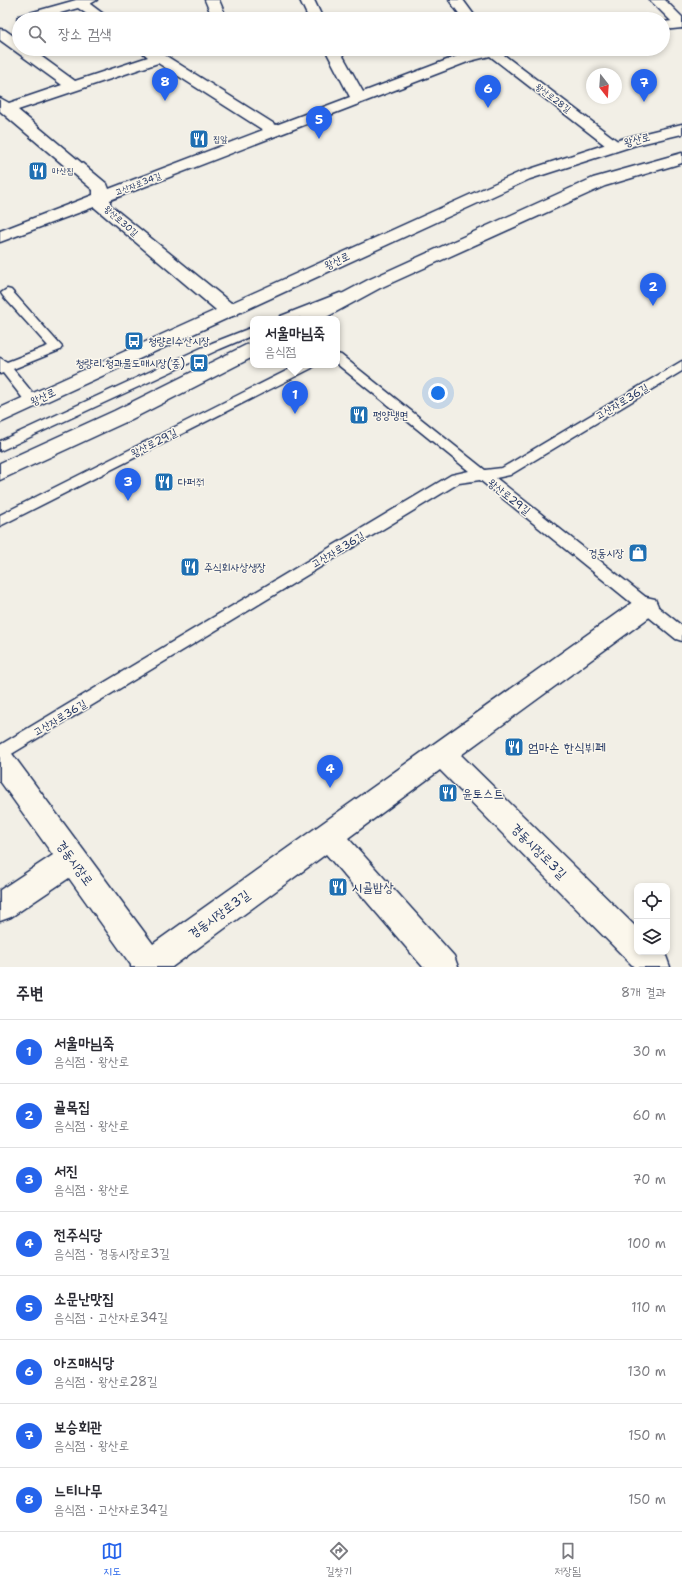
<!DOCTYPE html>
<html lang="ko">
<head>
<meta charset="utf-8">
<style>
  :root { --surface:#fff; --page:#f7f7f7; --text:#2b2b33; --muted:#7c7c81; --line:#e1e1e2; --accent:#2563eb }
  body { margin:0; font-family:"Shantell Sans","Poor Story",sans-serif; background:var(--page); color:var(--text) }
  .controls { position:absolute; right:12px; bottom:12px; display:grid; overflow:hidden; border-radius:8px; box-shadow:0 2px 6px #0003 }
  .controls button { width:36px; height:36px; display:grid; place-items:center; padding:0; border:0; border-bottom:1px solid var(--line); background:var(--surface); color:var(--text); font:20px sans-serif }
  .compass { position:absolute; left:586px; top:68px; width:36px; height:36px; border-radius:50%; background:var(--surface); box-shadow:0 2px 6px #0003; rotate:163deg }
  .you { position:absolute; left:438px; top:393px; width:14px; height:14px; margin:-10px; border:3px solid #fff; border-radius:50%; background:#1a73e8; box-shadow:0 0 0 6px #1a73e833 }
  .badge { display:grid; place-items:center; width:26px; height:26px; border-radius:50%; background:var(--accent); color:#fff; font-size:13px; font-weight:700 }
  .pin { position:absolute; translate:-50% -33px; filter:drop-shadow(0 1px 2px #0008) }
  .pin::after { content:''; position:absolute; top:21px; width:14px; height:12px; background:inherit; clip-path:polygon(0 0,100% 0,50% 100%) }
  .popup { position:absolute; left:250px; top:316px; width:90px; height:52px; box-sizing:border-box; display:grid; place-content:center; border-radius:8px; background:var(--surface); filter:drop-shadow(0 1px 3px #0005); font-size:13px; white-space:nowrap; color:var(--muted) }
  .popup b { font-size:15px; color:var(--text) }
  .popup::after { content:''; position:absolute; left:50%; top:100%; margin-left:-8px; border:8px solid transparent; border-top-color:var(--surface) }
  .list { margin:0; padding:0; list-style:none }
  h2 { display:flex; justify-content:space-between; align-items:center; height:52px; margin:0; padding:0 16px; font-size:17px }
  h2 small { font-size:13px; font-weight:400; color:var(--muted) }
  .list li { display:grid; grid-template-columns:26px 1fr auto; gap:12px; align-items:center; box-sizing:border-box; height:64px; padding:0 16px; border-top:1px solid var(--line) }
  .list b { display:block; font-size:15px; white-space:nowrap }
  .list p { margin:0; font-size:13px; white-space:nowrap; color:var(--muted) }
  .list em { font-size:13px; font-style:normal; color:var(--muted) }
  .icon { flex:none; width:22px; height:22px; fill:none; stroke:currentColor; stroke-width:2; stroke-linecap:round; stroke-linejoin:round }
  .map { position:relative; flex:none; width:682px; height:967px; overflow:hidden }
  .search { position:absolute; background:var(--surface); box-shadow:0 2px 6px #0003; left:12px; right:12px; top:12px; height:44px; display:flex; align-items:center; gap:10px; box-sizing:border-box; padding:0 14px; border-radius:22px; color:var(--muted); font-size:15px }
  .sheet { height:564px; background:var(--surface) }
  nav { display:flex; justify-content:space-around; align-items:center; box-sizing:border-box; height:56px; border-top:1px solid var(--line); background:var(--surface); font-size:11px; color:var(--muted) }
  nav a { display:grid; justify-items:center; gap:2px }
  nav .on { color:var(--accent) }
  .map>svg:first-child { display:block }
  .lines { fill:none; stroke-linecap:round; stroke-linejoin:round }
  .lane-casing { stroke:#1b2f5e; stroke-width:3 }
  .street-casing { stroke:#1b2f5e; stroke-width:3 }
  .primary-casing { stroke:#1b2f5e; stroke-width:3 }
  .lane { fill:#fbf7ec; fill-rule:evenodd }
  .street { fill:#fbf7ec; fill-rule:evenodd }
  .primary { fill:#fbf7ec; fill-rule:evenodd }
  .labels { text-anchor:middle; dominant-baseline:central; stroke-width:3; stroke-linejoin:round; paint-order:stroke }
  .far-street-label { font-size:9px; fill:#1b2f5e; stroke:#fbf7ec }
  .far-poi-label { font-size:9px; fill:#1b2f5e; stroke:#fbf7ec; text-anchor:start }
  .street-label { font-size:11px; fill:#1b2f5e; stroke:#fbf7ec }
  .poi-label { font-size:11px; fill:#1b2f5e; stroke:#fbf7ec; text-anchor:start }
  .near-poi-label { font-size:13px; fill:#1b2f5e; stroke:#fbf7ec; text-anchor:start }
  .near-street-label { font-size:13px; fill:#1b2f5e; stroke:#fbf7ec }
</style>
</head>
<body>
<div class="map">
<svg width="682" height="967" viewBox="0 0 682 967">
  <rect width="100%" height="100%" fill="#f2efe6"/>
  <filter id="ink" filterUnits="userSpaceOnUse"><feTurbulence type="fractalNoise" baseFrequency=".025" numOctaves="2"/><feDisplacementMap in="SourceGraphic" scale="8" xChannelSelector="R" yChannelSelector="G"/><feConvolveMatrix kernelMatrix="1 2 1 2 8 2 1 2 1" color-interpolation-filters="sRGB"/></filter>
  <g filter="url(#ink)">
    <g class="lines">
      <!-- lane casing -->
      <g class="lane-casing">
        <g id="lane">
          <polygon points="7,289 11,290 62,347 60,350 13,369 40,402 38,405 28,405 3,373 0,374 0,358 7,362 48,346 3,296 1,293"/>
          <polygon points="340,293 344,294 346,297 344,300 296,319 279,319 281,316"/>
          <polygon points="253,327 253,335 220,349 0,451 0,441 212,343"/>
          <polygon points="337,354 341,355 485,470 502,468 682,361 682,371 510,475 496,478 682,626 682,641 676,639 480,480 459,483 0,761 0,745 451,475 469,471 337,364"/>
          <polygon points="298,365 314,365 312,368 0,526 0,515"/>
        </g>
      </g>
      <!-- street casing -->
      <g class="street-casing">
        <g id="street">
          <polygon points="76,0 97,0 90,4 110,19 94,19 78,8 39,19 19,19 19,22 17,19 19,16"/>
          <polygon points="205,0 219,0 227,19 213,19"/>
          <polygon points="300,0 314,0 323,19 309,19"/>
          <polygon points="449,0 463,0 477,19 463,19"/>
          <polygon points="682,20 682,28 663,30 663,22"/>
          <path d="M0,29L5,30L19,40V49H31L75,81L148,57L141,51L142,49H155L276,125L350,97L325,49H339L363,92L460,55L483,49H507L502,53L504,55L624,146L622,149H610L490,56L470,61L110,200V205L236,307L238,311L236,315L229,317L222,315L94,207L0,242V231L93,195V190L0,111V98L9,103L62,85L0,40ZM158,63L263,130L109,189L107,184L18,110Z"/>
          <polygon points="646,597 655,599 658,606 655,613 461,755 637,928 637,952 662,952 666,956 670,967 634,967 440,770 348,838 454,956 458,967 423,967 326,854 172,967 131,967 131,965 69,878 11,917 0,921 0,890 53,855 0,781 0,747 10,751 153,944 637,599"/>
        </g>
      </g>
      <!-- primary casing -->
      <g class="primary-casing">
        <g id="primary">
          <polygon points="650,0 665,0 682,17 682,28 677,27"/>
          <polygon points="682,124 682,134 636,145 530,179 0,423 0,408 518,173 625,138"/>
          <polygon points="682,153 682,163 605,186 380,288 323,319 299,319 302,315 368,280 593,178"/>
          <polygon points="253,343 253,357 128,421 0,480 0,463 114,411 246,345"/>
        </g>
      </g>
      <!-- lane -->
      <use href="#lane" class="lane"/>
      <!-- street -->
      <use href="#street" class="street"/>
      <!-- primary -->
      <use href="#primary" class="primary"/>
    </g>
  </g>
  <!-- icons -->
  <defs>
    <g id="restaurant-square" transform="scale(1)"><rect x="-9" y="-9" width="18" height="18" rx="4" fill="#1f6fb2" stroke="#fbf7ec"/><path d="M-5-6h1v4h1v-4h1v4h1v-4h1v5L-1.5 .5V6h-2V.5L-5-1ZM5-6V6H3V1.5H1.5Q1.5-4 5-6Z" fill="#fff"/></g>
    <g id="bus-square" transform="scale(1)"><rect x="-9" y="-9" width="18" height="18" rx="4" fill="#1f6fb2" stroke="#fbf7ec"/><path d="M-5-6H5V4H4V6H2V4H-2V6H-4V4H-5ZM-3.5-4V0h7V-4ZM-3.5 1.2v1.5H-2V1.2ZM2 1.2v1.5H3.5V1.2Z" fill="#fff"/></g>
    <g id="shop-square" transform="scale(1)"><rect x="-9" y="-9" width="18" height="18" rx="4" fill="#1f6fb2" stroke="#fbf7ec"/><path d="M-5-2.5h2.3a2.7 3.5 0 0 1 5.4 0H5L5.5 6h-11ZM-1.5-2.5h3a1.5 2.3 0 0 0-3 0Z" fill="#fff"/></g>
  </defs>
  <g fill-rule="evenodd">
    <use href="#restaurant-square" x="199" y="139"/>
    <use href="#restaurant-square" x="38" y="171"/>
    <use href="#bus-square" x="134" y="341"/>
    <use href="#bus-square" x="199" y="363"/>
    <use href="#restaurant-square" x="359" y="415"/>
    <use href="#restaurant-square" x="164" y="482"/>
    <use href="#shop-square" x="638" y="553"/>
    <use href="#restaurant-square" x="190" y="567"/>
    <use href="#restaurant-square" x="514" y="747"/>
    <use href="#restaurant-square" x="448" y="793"/>
    <use href="#restaurant-square" x="338" y="887"/>
  </g>
  <g class="labels">
    <!-- far-street labels -->
    <g class="far-street-label">
      <text transform="translate(553 98) rotate(37)">왕산로28길</text>
      <text transform="translate(138 184) rotate(-21)">고산자로34길</text>
      <text transform="translate(121 221) rotate(41)">왕산로30길</text>
    </g>
    <!-- far-poi labels -->
    <g class="far-poi-label">
      <text x="213" y="139">집앞</text>
      <text x="52" y="171">마산집</text>
    </g>
    <!-- street labels -->
    <g class="street-label">
      <text transform="translate(637 140) rotate(-15)">왕산로</text>
      <text transform="translate(337 261) rotate(-25)">왕산로</text>
      <text transform="translate(43 397) rotate(-25)">왕산로</text>
      <text transform="translate(622 402) rotate(-31)">고산자로36길</text>
      <text transform="translate(154 443) rotate(-27)">왕산로29길</text>
      <text transform="translate(509 497) rotate(38)">왕산로29길</text>
      <text transform="translate(338 550) rotate(-31)">고산자로36길</text>
      <text transform="translate(60 718) rotate(-31)">고산자로36길</text>
    </g>
    <!-- poi labels -->
    <g class="poi-label">
      <text x="148" y="341">청량리수산시장</text>
      <text x="185" y="363" text-anchor="end">청량리.청과물도매시장(중)</text>
      <text x="373" y="415">평양냉면</text>
      <text x="178" y="482">다퍼줘</text>
      <text x="624" y="553" text-anchor="end">경동시장</text>
      <text x="204" y="567">주식회사상생장</text>
    </g>
    <!-- near-poi labels -->
    <g class="near-poi-label">
      <text x="528" y="747">엄마손 한식뷔페</text>
      <text x="462" y="793">윤토스트</text>
      <text x="352" y="887">시골밥상</text>
    </g>
    <!-- near-street labels -->
    <g class="near-street-label">
      <text transform="translate(539 851) rotate(45)">경동시장로3길</text>
      <text transform="translate(75 863) rotate(54)">경동시장로</text>
      <text transform="translate(219 914) rotate(-36)">경동시장로3길</text>
    </g>
  </g>
</svg>
<div class="controls">
<button><svg class="icon" aria-label="locate" viewBox="0 0 24 24"><circle cx="12" cy="12" r="6"/><path d="M12 2v4M12 18v4M2 12h4M18 12h4"/></svg></button>
<button><svg class="icon" aria-label="layers" viewBox="0 0 24 24"><path d="M12 4l9 5-9 5-9-5zM3 14l9 5 9-5"/></svg></button>
</div>
<svg class="compass" viewBox="-18 -18 36 36"><path d="M0-13l5 13h-10z" fill="#e53935"/><path d="M0 13l5-13h-10z" fill="#7c7c81"/></svg>
<div class="you"></div>
<div class="pin badge" style="left:295px;top:414px">1</div>
<div class="popup"><b>서울마님죽</b>음식점</div>
<div class="pin badge" style="left:653px;top:306px">2</div>
<div class="pin badge" style="left:128px;top:501px">3</div>
<div class="pin badge" style="left:330px;top:788px">4</div>
<div class="pin badge" style="left:319px;top:139px">5</div>
<div class="pin badge" style="left:488px;top:108px">6</div>
<div class="pin badge" style="left:644px;top:102px">7</div>
<div class="pin badge" style="left:165px;top:101px">8</div>
<div class="search"><svg class="icon" aria-label="search" viewBox="0 0 24 24"><circle cx="10" cy="10" r="6"/><path d="M15 15l6 6"/></svg>장소 검색</div>
</div>
<section class="sheet">
<h2>주변<small>8개 결과</small></h2>
<ul class="list">
<li><span class="badge">1</span><div><b>서울마님죽</b><p>음식점 · 왕산로</p></div><em>30 m</em></li>
<li><span class="badge">2</span><div><b>골목집</b><p>음식점 · 왕산로</p></div><em>60 m</em></li>
<li><span class="badge">3</span><div><b>서진</b><p>음식점 · 왕산로</p></div><em>70 m</em></li>
<li><span class="badge">4</span><div><b>전주식당</b><p>음식점 · 경동시장로3길</p></div><em>100 m</em></li>
<li><span class="badge">5</span><div><b>소문난맛집</b><p>음식점 · 고산자로34길</p></div><em>110 m</em></li>
<li><span class="badge">6</span><div><b>아즈매식당</b><p>음식점 · 왕산로28길</p></div><em>130 m</em></li>
<li><span class="badge">7</span><div><b>보승회관</b><p>음식점 · 왕산로</p></div><em>150 m</em></li>
<li><span class="badge">8</span><div><b>느티나무</b><p>음식점 · 고산자로34길</p></div><em>150 m</em></li>
</ul>
</section>
<nav>
<a class="on"><svg class="icon" aria-label="map" viewBox="0 0 24 24"><path d="M3 6l6-2 6 2 6-2v14l-6 2-6-2-6 2zM9 4v14M15 6v14"/></svg>지도</a>
<a><svg class="icon" aria-label="directions" viewBox="0 0 24 24"><path d="M12 3l9 9-9 9-9-9zM9 14v-3h6M13 9l2 2-2 2"/></svg>길찾기</a>
<a><svg class="icon" aria-label="saved" viewBox="0 0 24 24"><path d="M7 4h10v16l-5-4-5 4z"/></svg>저장됨</a>
</nav>
</body>
</html>
